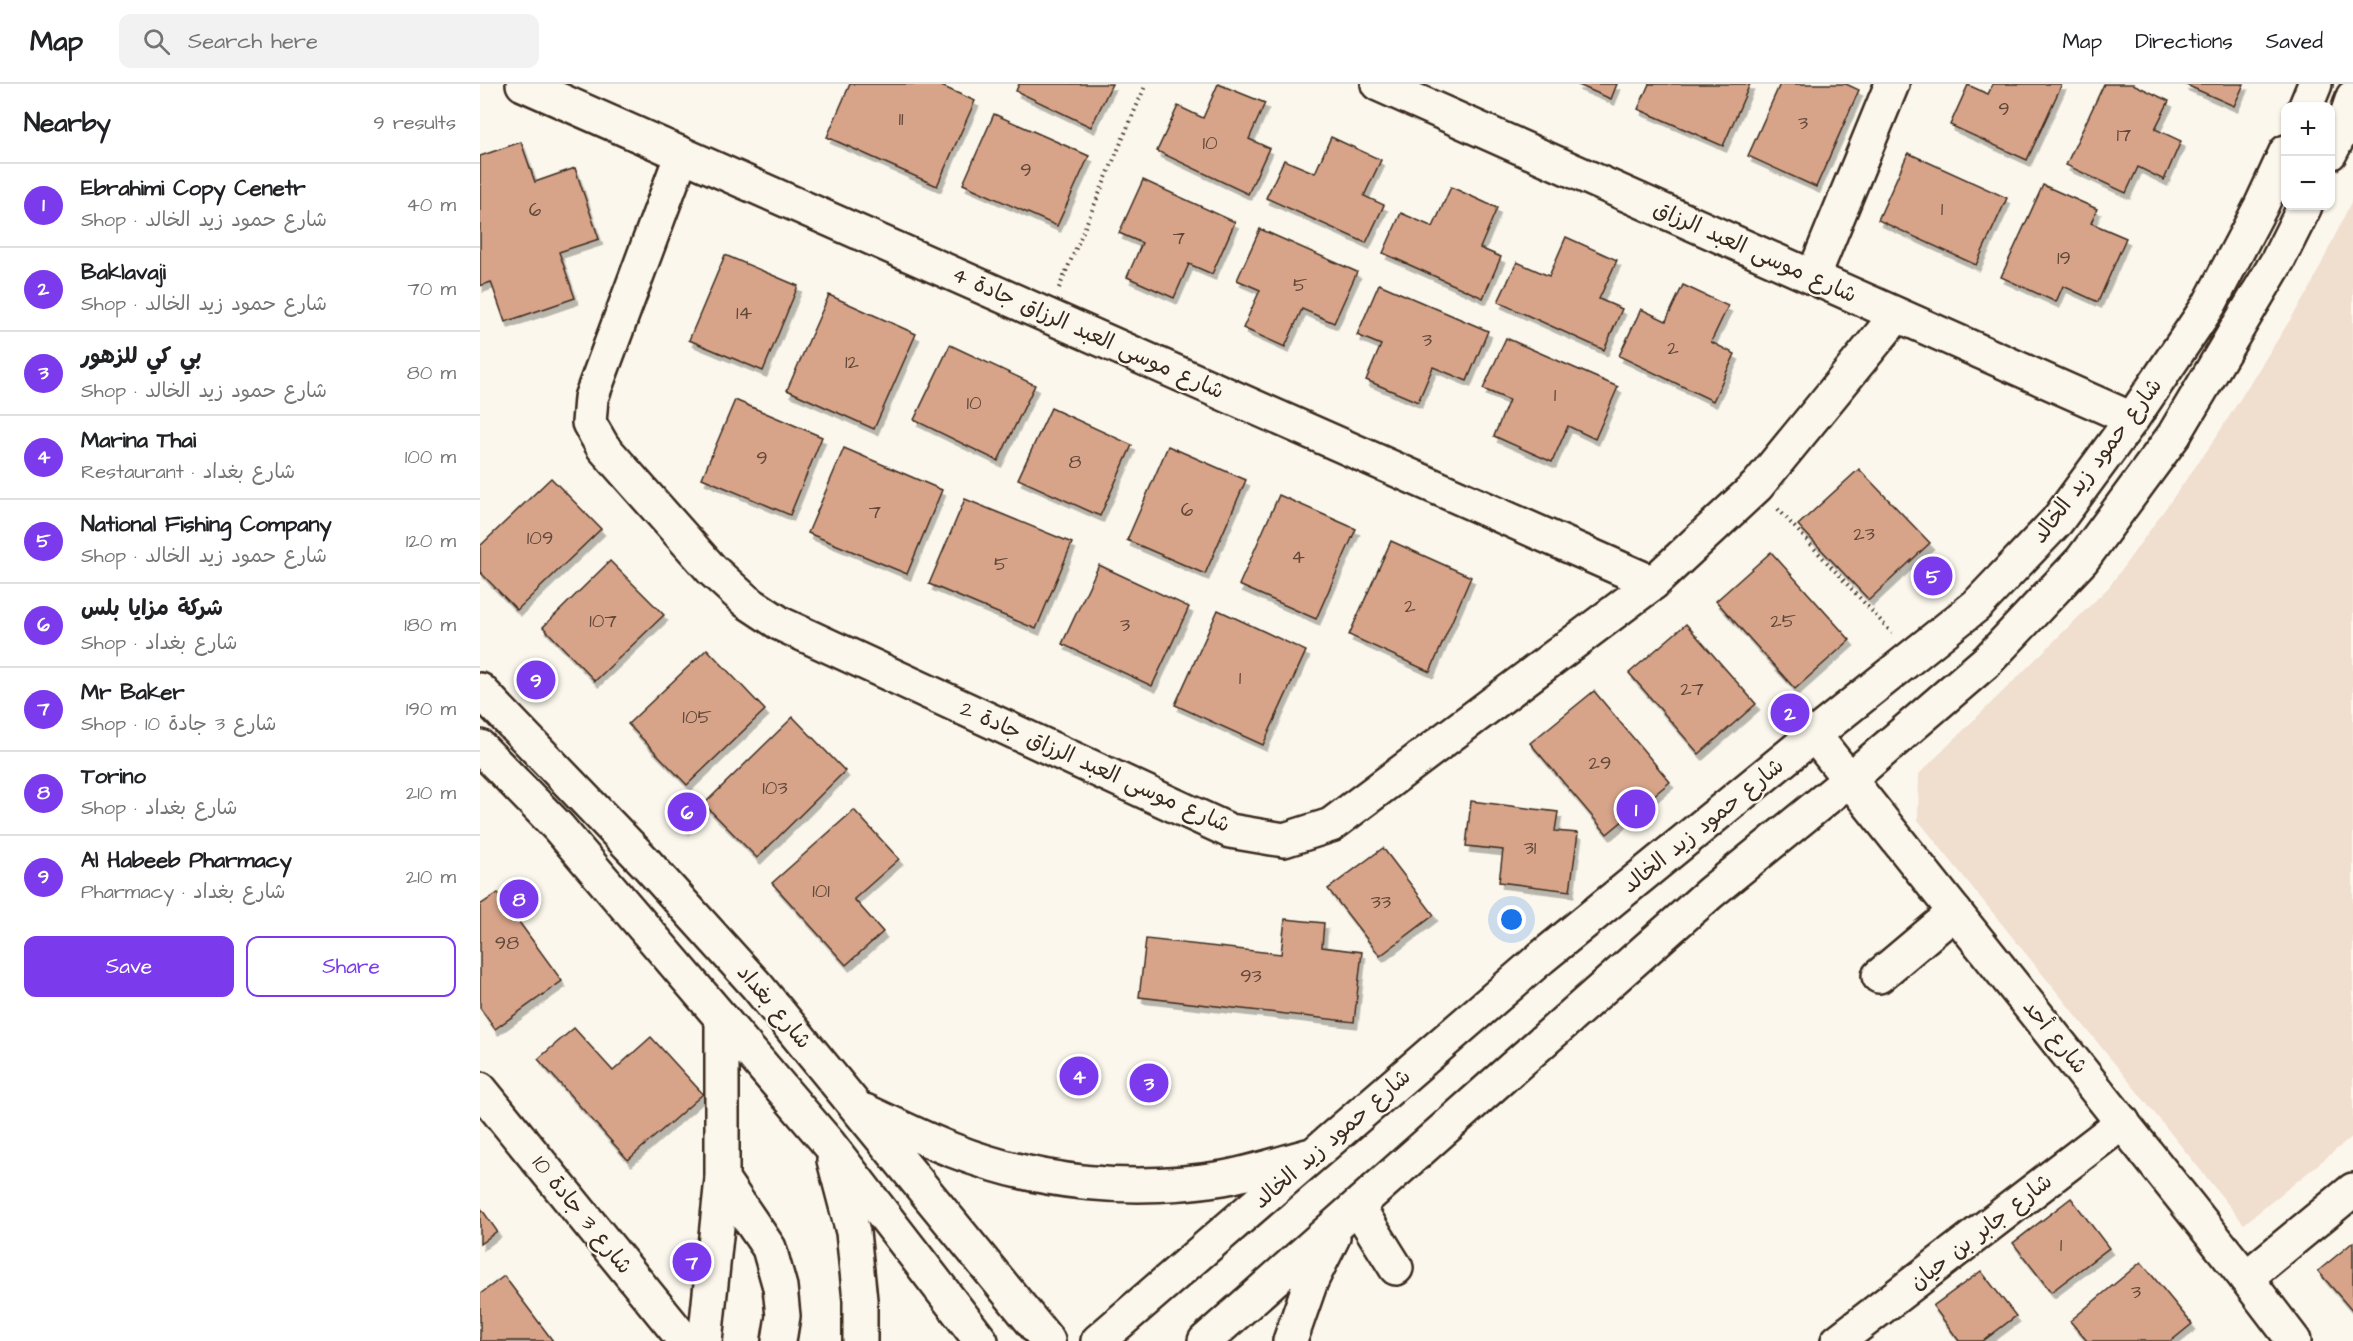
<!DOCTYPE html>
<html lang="en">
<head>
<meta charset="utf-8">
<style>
  :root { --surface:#fff; --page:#f2f2f2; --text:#202124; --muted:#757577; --line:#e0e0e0; --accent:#7c3aed }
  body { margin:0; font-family:"Architects Daughter","Playpen Sans Arabic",sans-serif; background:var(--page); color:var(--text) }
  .controls { position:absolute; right:18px; top:18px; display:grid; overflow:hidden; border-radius:12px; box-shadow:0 2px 4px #0004 }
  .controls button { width:54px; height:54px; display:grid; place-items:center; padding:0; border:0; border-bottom:2px solid var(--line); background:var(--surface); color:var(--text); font:30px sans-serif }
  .you { position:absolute; left:1032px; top:836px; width:21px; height:21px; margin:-15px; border:4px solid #fff; border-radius:50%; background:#1a73e8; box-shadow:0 0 0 9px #1a73e833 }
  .badge { display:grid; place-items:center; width:39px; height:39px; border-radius:50%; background:var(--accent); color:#fff; font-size:20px; font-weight:700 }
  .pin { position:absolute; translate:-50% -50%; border:3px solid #fff; box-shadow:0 2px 6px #0006 }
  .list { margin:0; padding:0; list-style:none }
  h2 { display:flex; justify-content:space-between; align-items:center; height:78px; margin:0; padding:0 24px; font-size:26px }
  h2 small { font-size:20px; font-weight:400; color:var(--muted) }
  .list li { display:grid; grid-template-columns:39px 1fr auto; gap:18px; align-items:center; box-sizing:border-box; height:84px; padding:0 24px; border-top:2px solid var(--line) }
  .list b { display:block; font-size:22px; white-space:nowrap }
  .list p { margin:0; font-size:20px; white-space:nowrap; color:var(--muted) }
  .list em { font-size:20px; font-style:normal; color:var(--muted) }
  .actions { display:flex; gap:12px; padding:18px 24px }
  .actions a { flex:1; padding:14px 0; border:2px solid var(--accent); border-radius:12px; text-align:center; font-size:21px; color:var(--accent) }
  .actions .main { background:var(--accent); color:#fff }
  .icon { flex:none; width:33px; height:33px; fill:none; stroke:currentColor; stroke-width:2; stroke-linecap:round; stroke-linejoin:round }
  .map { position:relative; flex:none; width:1873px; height:1257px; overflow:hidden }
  header { display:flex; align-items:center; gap:36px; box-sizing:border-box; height:84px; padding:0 30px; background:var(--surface); border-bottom:2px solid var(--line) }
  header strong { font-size:28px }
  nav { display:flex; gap:33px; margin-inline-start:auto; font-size:21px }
  .search { width:420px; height:54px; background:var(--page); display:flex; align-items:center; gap:15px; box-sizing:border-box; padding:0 21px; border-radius:12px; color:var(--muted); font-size:22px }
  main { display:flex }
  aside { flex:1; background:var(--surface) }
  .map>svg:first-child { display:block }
  .built { fill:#f0decf }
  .building { fill:#d7a48a; stroke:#3b2a1e; stroke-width:1.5; filter:url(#shadow) }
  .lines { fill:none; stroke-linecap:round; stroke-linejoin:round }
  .minor-casing { stroke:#3b2a1e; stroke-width:38 }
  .major-casing { stroke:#3b2a1e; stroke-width:38 }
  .path { stroke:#3b2a1e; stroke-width:4; stroke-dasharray:1.5 4.5; stroke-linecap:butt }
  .minor { stroke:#fbf7ec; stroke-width:33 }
  .major { stroke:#fbf7ec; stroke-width:33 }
  .labels { text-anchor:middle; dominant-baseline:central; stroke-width:4.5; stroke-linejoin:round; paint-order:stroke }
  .number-label { font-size:20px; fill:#624839 }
  .street-label { font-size:22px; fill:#3b2a1e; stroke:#fbf7ec }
</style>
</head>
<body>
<header>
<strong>Map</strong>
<div class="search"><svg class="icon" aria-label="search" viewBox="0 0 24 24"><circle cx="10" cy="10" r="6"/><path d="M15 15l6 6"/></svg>Search here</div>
<nav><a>Map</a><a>Directions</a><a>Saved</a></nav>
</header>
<main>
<aside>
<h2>Nearby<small>9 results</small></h2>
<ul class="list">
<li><span class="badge">1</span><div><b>Ebrahimi Copy Cenetr</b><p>Shop · شارع حمود زيد الخالد</p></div><em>40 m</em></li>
<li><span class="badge">2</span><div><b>Baklavaji</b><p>Shop · شارع حمود زيد الخالد</p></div><em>70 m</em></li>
<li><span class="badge">3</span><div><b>بي كي للزهور</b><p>Shop · شارع حمود زيد الخالد</p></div><em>80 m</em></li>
<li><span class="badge">4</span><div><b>Marina Thai</b><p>Restaurant · شارع بغداد</p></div><em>100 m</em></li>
<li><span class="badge">5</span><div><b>National Fishing Company</b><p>Shop · شارع حمود زيد الخالد</p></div><em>120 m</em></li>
<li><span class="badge">6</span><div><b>شركة مزايا بلس</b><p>Shop · شارع بغداد</p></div><em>180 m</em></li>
<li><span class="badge">7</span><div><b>Mr Baker</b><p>Shop · شارع 3 جادة 10</p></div><em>190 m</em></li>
<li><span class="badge">8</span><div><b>Torino</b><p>Shop · شارع بغداد</p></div><em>210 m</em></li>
<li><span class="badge">9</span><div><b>Al Habeeb Pharmacy</b><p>Pharmacy · شارع بغداد</p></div><em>210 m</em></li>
</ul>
<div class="actions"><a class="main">Save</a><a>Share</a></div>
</aside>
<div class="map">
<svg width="1873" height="1257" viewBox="0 0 1873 1257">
  <defs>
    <filter id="shadow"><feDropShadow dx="3.5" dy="6" stdDeviation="0" flood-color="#0004"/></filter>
  </defs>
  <rect width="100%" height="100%" fill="#fbf7ec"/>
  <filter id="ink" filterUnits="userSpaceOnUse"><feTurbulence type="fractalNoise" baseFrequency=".0167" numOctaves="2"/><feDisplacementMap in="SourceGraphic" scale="12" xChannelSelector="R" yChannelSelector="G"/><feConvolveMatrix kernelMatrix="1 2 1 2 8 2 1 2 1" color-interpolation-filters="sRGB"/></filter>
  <g filter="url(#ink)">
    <!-- built -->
    <polygon class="built" points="1873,114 1873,1052 1764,1140 1438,736 1439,690 1629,503 1731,361 1829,206"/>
    <!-- building -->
    <g class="building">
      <polygon points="370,0 457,0 495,17 457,102 347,53"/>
      <polygon points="539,0 632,0 611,43 536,7"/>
      <polygon points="738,0 785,19 769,55 789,64 768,110 677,67 698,22 723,34"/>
      <polygon points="1096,0 1137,0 1131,15"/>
      <polygon points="1169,0 1270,0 1243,62 1158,25"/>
      <polygon points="1300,0 1366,0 1379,6 1336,103 1268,72"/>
      <polygon points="1513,0 1582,0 1547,76 1470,41 1488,1 1508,10"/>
      <polygon points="1624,0 1653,0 1689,17 1675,45 1701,57 1684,96 1658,83 1646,109 1586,81"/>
      <polygon points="1704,0 1764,0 1754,22"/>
      <polygon points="514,30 609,72 577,142 483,100"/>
      <polygon points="851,53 901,76 884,112 904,121 886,159 786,114 804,76 835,89"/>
      <polygon points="41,58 55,98 95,84 119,155 79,168 95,214 25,238 11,198 0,202 0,72"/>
      <polygon points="1428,69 1527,114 1496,181 1398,136"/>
      <polygon points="663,96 755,138 732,190 709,180 694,214 647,193 662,159 639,149"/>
      <polygon points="1563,101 1617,125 1611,139 1646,154 1618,218 1583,202 1576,218 1521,193"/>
      <polygon points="971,103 1017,124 1000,164 1021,173 1003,214 903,169 921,129 953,143"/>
      <polygon points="780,145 877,188 854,239 822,225 805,263 763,244 780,206 757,196"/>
      <polygon points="1086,153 1137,176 1119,215 1142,225 1124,266 1018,218 1037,178 1069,192"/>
      <polygon points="245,171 318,202 283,287 209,256"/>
      <polygon points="899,200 1008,247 987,297 953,283 938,318 886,296 901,261 877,251"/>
      <polygon points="1203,201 1248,222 1231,258 1255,270 1233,317 1139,272 1161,225 1186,237"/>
      <polygon points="349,211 436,250 394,345 307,306"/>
      <polygon points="1026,254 1138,303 1115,355 1088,342 1072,378 1014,352 1029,316 1003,305"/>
      <polygon points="470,261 555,301 518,377 434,336"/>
      <polygon points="255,316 342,353 310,431 222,394"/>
      <polygon points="571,324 652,361 620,432 538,395"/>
      <polygon points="688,362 766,396 725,490 647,456"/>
      <polygon points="364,364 462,406 427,490 328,449"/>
      <polygon points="1379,385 1450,459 1389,516 1318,441"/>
      <polygon points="71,394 121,445 37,526 0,488 0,462"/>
      <polygon points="799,411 876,445 836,535 759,501"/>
      <polygon points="485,415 592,459 556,545 449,500"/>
      <polygon points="911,457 991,493 950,588 869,551"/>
      <polygon points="1291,468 1370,556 1315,605 1236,517"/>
      <polygon points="130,477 184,531 115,597 63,543"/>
      <polygon points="619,481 709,523 672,602 582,560"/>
      <polygon points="738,526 826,567 783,661 695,621"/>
      <polygon points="1206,540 1276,620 1219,670 1149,589"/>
      <polygon points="227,565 285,626 207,701 148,640"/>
      <polygon points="1114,607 1190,698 1127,750 1050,659"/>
      <polygon points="313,633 365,687 277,774 224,720"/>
      <polygon points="209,712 223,727 205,744 191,729"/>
      <polygon points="991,717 1078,728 1075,747 1098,749 1090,807 1019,798 1023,766 986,762"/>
      <polygon points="374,726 419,775 374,815 403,848 366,881 292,799"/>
      <polygon points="903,764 954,831 900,872 848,805"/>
      <polygon points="18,809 82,897 15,945 0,924 0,821"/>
      <polygon points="805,835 844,839 842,863 882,868 874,938 659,913 666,855 801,870"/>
      <polygon points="94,944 133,987 171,953 223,1010 148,1076 58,975"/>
      <polygon points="1591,1114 1629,1164 1571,1208 1533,1159"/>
      <polygon points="0,1123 17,1147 0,1160"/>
      <polygon points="1873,1158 1873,1228 1838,1187"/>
      <polygon points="1661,1178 1712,1240 1691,1257 1607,1257 1590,1237"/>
      <polygon points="1501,1187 1536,1232 1503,1257 1479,1257 1453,1222"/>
      <polygon points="24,1192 73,1257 0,1257 0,1210"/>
    </g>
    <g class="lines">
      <!-- minor casing -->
      <g class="minor-casing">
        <g id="minor">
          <polyline points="43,0 1173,499"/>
          <polyline points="898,0 1652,335"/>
          <polyline points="202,70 111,314 109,339 123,363 232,486 266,517 301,540 750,747 804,756 851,741 1173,499 1277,402 1417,231"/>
          <polyline points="1333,193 1412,0"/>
          <polyline points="1334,651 1766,1194 1814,1257"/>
          <polyline points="1399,892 1475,828"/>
          <polyline points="0,1005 205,1257"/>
          <polyline points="242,1095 289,1164 300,1203 303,1232 299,1257"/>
          <polyline points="878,1123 916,1184"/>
          <polyline points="1766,1194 1873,1106"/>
          <polyline points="225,1257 242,1095 242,935"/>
          <polyline points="1358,1257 1643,1038"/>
        </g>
      </g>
      <!-- major casing -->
      <g class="major-casing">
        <g id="major">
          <polyline points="1826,22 1835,0"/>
          <polyline points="1850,69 1861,48 1873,13"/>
          <polyline points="0,606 166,779 277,902 568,1257"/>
          <polyline points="0,663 78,743 349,1060 501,1257"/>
          <path d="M385,1027C414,1040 443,1055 472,1066C559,1100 652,1109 743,1094C771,1089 799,1080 827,1072"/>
          <polyline points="354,1076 373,1148 380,1216 380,1257"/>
          <polyline points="618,1257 1061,874 1334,651 1497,521 1577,437 1652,335 1729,221 1781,122 1806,68"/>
          <polyline points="725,1257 1230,809 1370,695 1507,577 1602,476 1694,351 1798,176 1825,122"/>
          <polyline points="810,1257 831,1197 853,1153"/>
        </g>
      </g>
      <!-- path -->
      <g class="path">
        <polyline points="579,204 666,0"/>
        <polyline points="1298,425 1412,549"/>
      </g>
      <!-- minor -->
      <use href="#minor" class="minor"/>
      <!-- major -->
      <use href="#major" class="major"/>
    </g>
  </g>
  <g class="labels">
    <!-- number labels -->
    <g class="number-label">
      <text x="1524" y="25">9</text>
      <text x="421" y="35">11</text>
      <text x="1323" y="39">3</text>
      <text x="1644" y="51">17</text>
      <text x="730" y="59">10</text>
      <text x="546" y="86">9</text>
      <text x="1462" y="125">1</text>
      <text x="55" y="126">6</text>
      <text x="699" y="154">7</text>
      <text x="1584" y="174">19</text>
      <text x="820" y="201">5</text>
      <text x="264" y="229">14</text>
      <text x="947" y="256">3</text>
      <text x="1193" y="264">2</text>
      <text x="372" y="278">12</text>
      <text x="1075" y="311">1</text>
      <text x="494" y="319">10</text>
      <text x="282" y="374">9</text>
      <text x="595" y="378">8</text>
      <text x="707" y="426">6</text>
      <text x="395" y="428">7</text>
      <text x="1384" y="450">23</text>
      <text x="60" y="454">109</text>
      <text x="818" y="473">4</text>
      <text x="521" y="480">5</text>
      <text x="930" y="522">2</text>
      <text x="123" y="537">107</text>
      <text x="1303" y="537">25</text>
      <text x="645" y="541">3</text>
      <text x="760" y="594">1</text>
      <text x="1212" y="605">27</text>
      <text x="217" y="633">105</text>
      <text x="1120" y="679">29</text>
      <text x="295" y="704">103</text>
      <text x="1050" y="764">31</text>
      <text x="341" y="807">101</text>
      <text x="901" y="818">33</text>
      <text x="27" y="859">98</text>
      <text x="771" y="892">93</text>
      <text x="1581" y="1161">1</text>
      <text x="1656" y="1208">3</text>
    </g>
    <!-- street labels -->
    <g class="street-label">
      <text transform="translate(1275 168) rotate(24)">شارع موسى العبد الرزاق</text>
      <text transform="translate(608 249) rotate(24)">شارع موسى العبد الرزاق جادة 4</text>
      <text transform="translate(1617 377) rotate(-53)">شارع حمود زيد الخالد</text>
      <text transform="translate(615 683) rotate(24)">شارع موسى العبد الرزاق جادة 2</text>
      <text transform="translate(1223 742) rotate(-39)">شارع حمود زيد الخالد</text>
      <text transform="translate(294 923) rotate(50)">شارع بغداد</text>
      <text transform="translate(1575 953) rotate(51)">شارع أحد</text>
      <text transform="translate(852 1055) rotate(-41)">شارع حمود زيد الخالد</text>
      <text transform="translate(102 1131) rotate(51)">شارع 3 جادة 10</text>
      <text transform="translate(1501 1148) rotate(-38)">شارع جابر بن حيان</text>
    </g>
  </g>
</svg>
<div class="controls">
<button>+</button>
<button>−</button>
</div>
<div class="you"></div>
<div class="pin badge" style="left:1156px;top:725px">1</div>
<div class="pin badge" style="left:1310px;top:629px">2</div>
<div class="pin badge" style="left:669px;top:999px">3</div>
<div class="pin badge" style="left:599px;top:992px">4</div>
<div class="pin badge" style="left:1453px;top:492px">5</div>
<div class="pin badge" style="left:207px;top:728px">6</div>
<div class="pin badge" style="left:212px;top:1178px">7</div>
<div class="pin badge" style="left:39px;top:815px">8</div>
<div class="pin badge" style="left:56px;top:596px">9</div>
</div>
</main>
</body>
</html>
